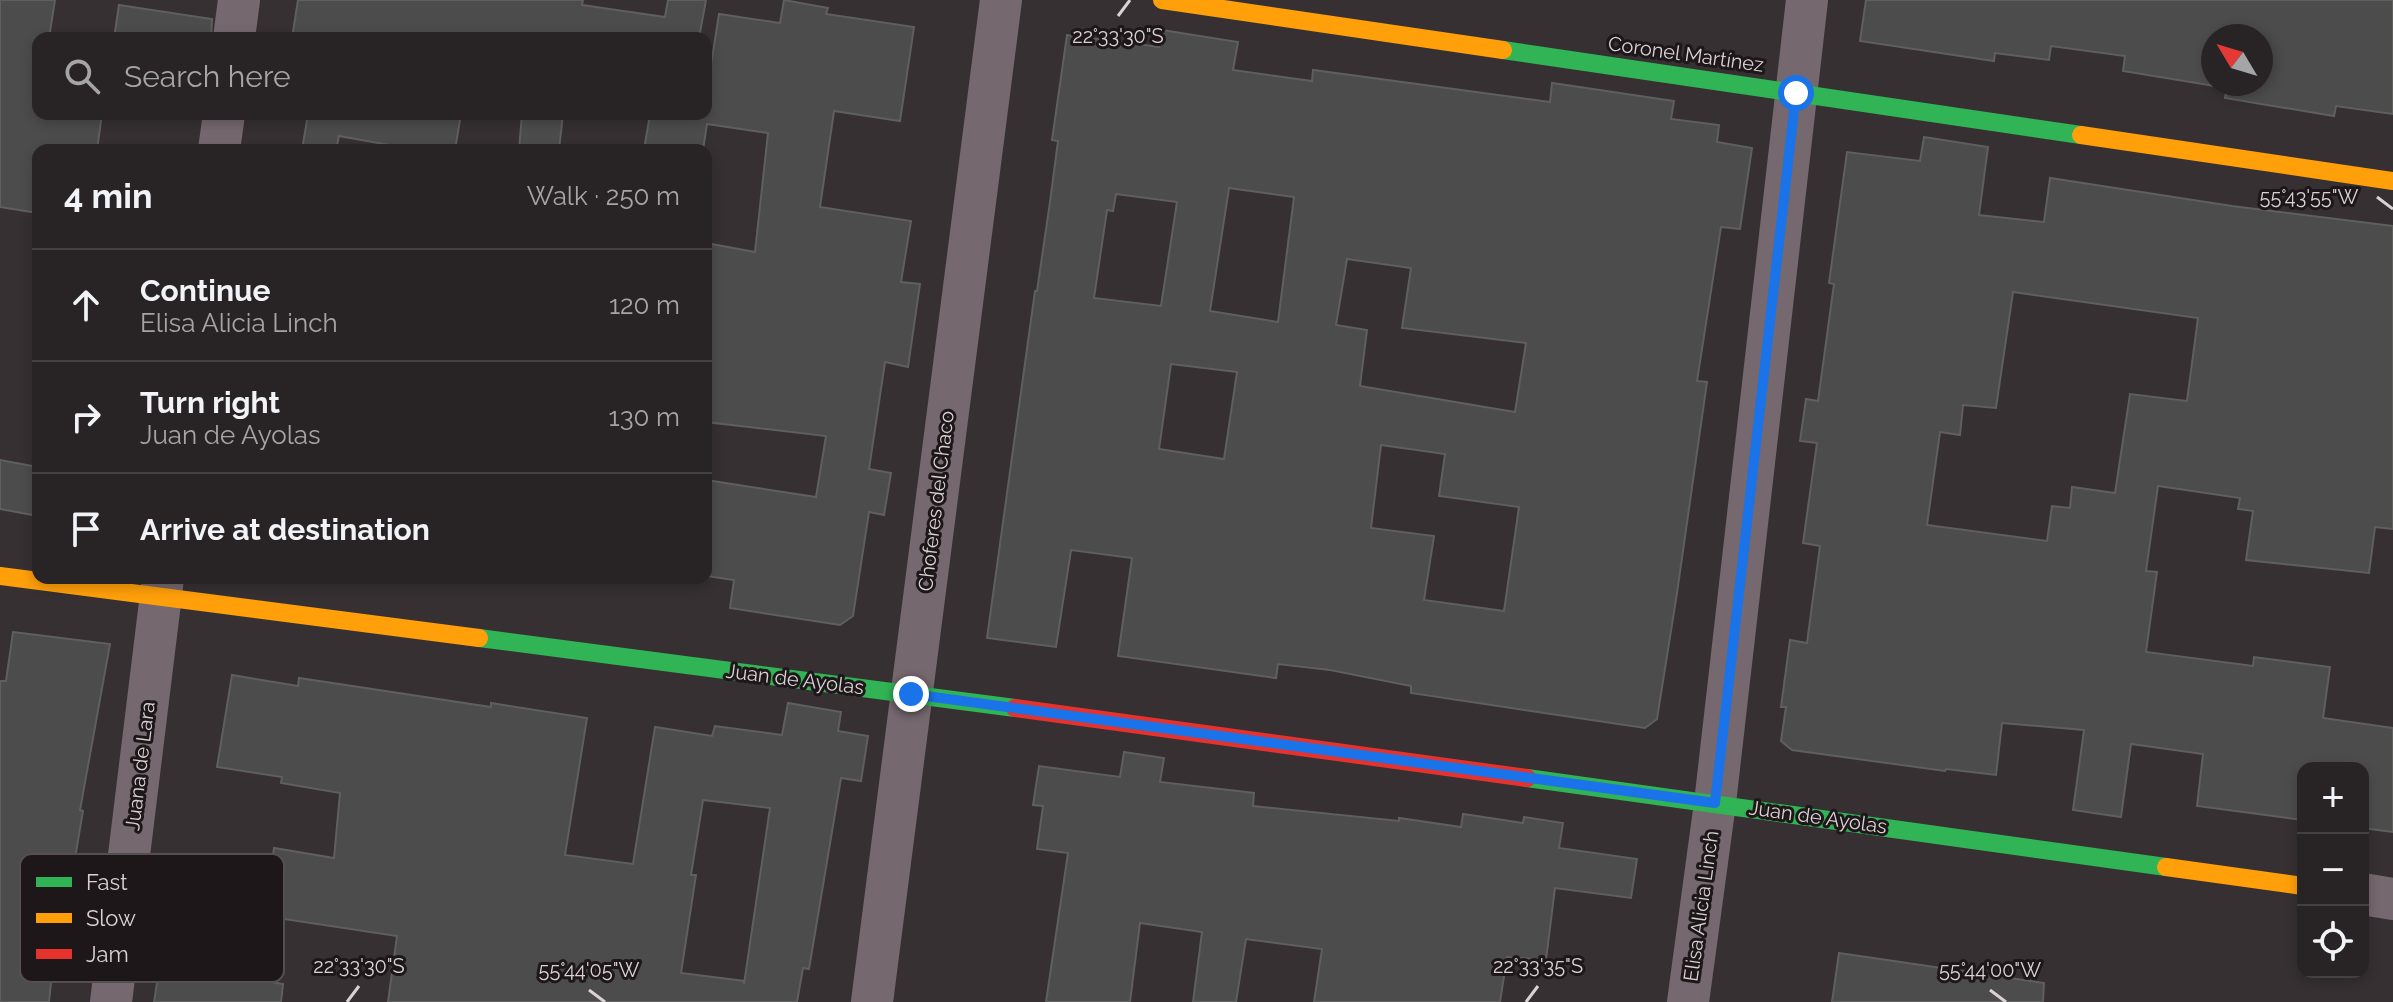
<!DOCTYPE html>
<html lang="en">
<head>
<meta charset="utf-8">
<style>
  :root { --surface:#282426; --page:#343032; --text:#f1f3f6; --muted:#a5a4a7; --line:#444143 }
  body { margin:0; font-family:Raleway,sans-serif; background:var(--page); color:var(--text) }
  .controls { position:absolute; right:24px; bottom:24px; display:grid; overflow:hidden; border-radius:16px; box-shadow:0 4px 12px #0003 }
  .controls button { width:72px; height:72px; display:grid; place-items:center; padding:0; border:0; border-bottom:2px solid var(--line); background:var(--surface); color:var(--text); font:40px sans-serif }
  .compass { position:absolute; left:2201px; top:24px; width:72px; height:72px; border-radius:50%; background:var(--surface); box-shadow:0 4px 12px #0003; rotate:308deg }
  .stop { position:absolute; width:24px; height:24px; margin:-18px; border:6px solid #1a73e8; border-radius:50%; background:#fff }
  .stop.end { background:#1a73e8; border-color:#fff; box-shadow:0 2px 8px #0008 }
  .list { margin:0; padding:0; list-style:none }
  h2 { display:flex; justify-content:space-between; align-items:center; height:104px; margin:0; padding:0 32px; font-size:34px }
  h2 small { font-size:26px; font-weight:400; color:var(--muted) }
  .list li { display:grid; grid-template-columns:52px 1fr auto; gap:24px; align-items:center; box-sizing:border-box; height:112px; padding:0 32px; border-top:2px solid var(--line) }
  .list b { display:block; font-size:30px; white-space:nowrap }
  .list p { margin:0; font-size:26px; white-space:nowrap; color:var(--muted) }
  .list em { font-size:26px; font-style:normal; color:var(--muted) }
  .icon { flex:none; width:44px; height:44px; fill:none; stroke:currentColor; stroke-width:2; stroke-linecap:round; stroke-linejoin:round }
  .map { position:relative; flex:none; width:2393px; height:1002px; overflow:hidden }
  .search { position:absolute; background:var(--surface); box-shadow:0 4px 12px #0003; left:32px; top:32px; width:680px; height:88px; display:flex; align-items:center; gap:20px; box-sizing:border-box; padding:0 28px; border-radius:16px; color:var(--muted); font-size:30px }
  .panel { position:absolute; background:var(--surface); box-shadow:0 4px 12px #0003; left:32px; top:144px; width:680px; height:440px; border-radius:16px }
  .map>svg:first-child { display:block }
  .building { fill:#4c4c4c; stroke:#5f5f5e; stroke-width:2; fill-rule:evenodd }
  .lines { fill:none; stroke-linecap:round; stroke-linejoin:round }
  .street { stroke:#75686e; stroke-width:42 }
  .fast { stroke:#30b455; stroke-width:18 }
  .slow { stroke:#ff9f0a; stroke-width:18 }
  .jam { stroke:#e5322d; stroke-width:18 }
  .route { stroke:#1a73e8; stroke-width:10 }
  .ticks { fill:none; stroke:#dad1d5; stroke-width:3 }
  .labels { text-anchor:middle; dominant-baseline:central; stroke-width:6; stroke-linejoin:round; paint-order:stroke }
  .street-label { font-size:20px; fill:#dad1d5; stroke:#1d1719 }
  .key { fill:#1d1719; stroke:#564f51; stroke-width:2 }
  .key-label { font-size:22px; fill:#dad1d5 }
  .ticks-label { font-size:20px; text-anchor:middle; fill:#dad1d5; stroke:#1d1719; stroke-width:6; stroke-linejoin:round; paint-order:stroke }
</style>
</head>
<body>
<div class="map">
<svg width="2393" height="1002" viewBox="0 0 2393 1002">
  <rect width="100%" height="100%" fill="#363033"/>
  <!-- building -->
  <g class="building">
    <polygon points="0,0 55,0 49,38 38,38 38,114 102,114 97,150 38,150 38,213 0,207"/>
    <polygon points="298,0 583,0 582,5 665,17 668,0 706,0 699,38 292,38"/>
    <polygon points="784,0 828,8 826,14 914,27 900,121 834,111 820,207 911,221 901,282 920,284 908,367 885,362 869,469 891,473 884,515 869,512 853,616 840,625 730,608 734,580 706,576 706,480 816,497 826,436 706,422 706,243 755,252 768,133 707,124 703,150 644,150 650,114 706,114 706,97 719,14 780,23"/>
    <path d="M1866,0H2393V114L2336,106L2334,116L2225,98L2227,88L2123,71L2125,56L2051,46L2049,60L1995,53L1994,61L1860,41ZM2213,36H2261V84H2213Z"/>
    <polygon points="119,5 212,19 211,38 114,38"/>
    <path d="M1162,30L1238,42L1233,70L1312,81L1313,70L1550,102L1552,83L1674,101L1671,119L1719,125L1717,142L1752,148L1740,229L1721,227L1697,381L1707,382L1677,593L1657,719L1645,728L1411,693V686L1330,670L1278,664L1276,678L1118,656L1132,558L1071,550L1056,647L987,638L1035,291H1037L1050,202L1058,141L1052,140L1067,35L1159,47ZM1229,188L1294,197L1278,322L1210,311ZM1116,194L1177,202L1161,306L1094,298L1107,210L1113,211ZM1347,259L1411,268L1402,328L1526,343L1515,412L1360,386L1367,330L1336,325ZM1171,364L1237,372L1224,459L1159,449ZM1381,445L1445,454L1439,496L1519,507L1504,611L1424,600L1434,536L1371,528Z"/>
    <polygon points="308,114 461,114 455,150 417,150 339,136 336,150 302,150"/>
    <polygon points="522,114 563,114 559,150 519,150"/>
    <path d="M1924,137L1988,147L1979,215L2044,222L2050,178L2232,206L2393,226V529L2375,527L2369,573L2246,560L2253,511L2238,509L2240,498L2158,486L2146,571L2157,572L2146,652L2253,666L2254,657L2330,667L2323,718L2393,728V832L2363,828V768H2303V820L2197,806L2203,754L2131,744L2121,817L2073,810L2084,730L2002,723L1996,775L1946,769L1945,771L1792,750L1781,741L1786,707H1781L1790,640L1807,643L1820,546L1803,543L1817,443L1800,441L1806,399L1818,401L1834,284L1829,283L1847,152L1920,161ZM2013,292L2198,318L2187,401L2130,394L2115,493L2072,487L2070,508L2052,506L2047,541L1927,525L1940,432L1960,435L1963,405L1996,408Z"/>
    <polygon points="0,460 38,467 38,516 0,509"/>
    <polygon points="13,632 110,644 80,810 83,811 74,864 87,866 73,937 56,934 49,1002 0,1002 0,681 6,681"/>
    <path d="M232,675L298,686L299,678L491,707V703L587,718L565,855L633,864L655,727L712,736L715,726L782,735L788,703L841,712L838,731L868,736L861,781L841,778L809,969L803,968L797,1002H388L397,936L264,916L274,848L334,858L340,793L281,783L282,777L217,767ZM703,800L770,808L744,984V981L681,973L696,875H691Z"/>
    <polygon points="1124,752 1164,758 1160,782 1254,793 1253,806 1399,821 1399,818 1461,827 1463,814 1523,823 1524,817 1563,823 1559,848 1637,859 1631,898 1555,888 1546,960 1507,957 1500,1002 1314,1002 1322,949 1246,939 1236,1002 1193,1002 1202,932 1140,923 1130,1002 1046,1002 1068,853 1037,849 1043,806 1033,805 1039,766 1120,777"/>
    <polygon points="1839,953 2044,983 2043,1002 1832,1002"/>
    <polygon points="160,964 283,984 281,1002 154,1002"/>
  </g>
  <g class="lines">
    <!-- street -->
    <g class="street">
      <polyline points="234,38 239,0"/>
      <polyline points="219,150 224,114"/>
      <polyline points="2363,894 2393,899"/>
      <polyline points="111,1002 163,578"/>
      <polyline points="872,1002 1001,0"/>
      <polyline points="1688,1002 1715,803 1807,0"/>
    </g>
    <!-- fast -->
    <g class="fast">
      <polyline points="1503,50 2081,135"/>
      <polyline points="479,638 1015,708"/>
      <polyline points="1527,778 2166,867"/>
    </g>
    <!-- slow -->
    <g class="slow">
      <polyline points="1162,0 1503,50"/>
      <polyline points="2081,135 2393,181"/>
      <polyline points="0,576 479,638"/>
      <polyline points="2166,867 2303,886"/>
    </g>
    <!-- jam -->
    <polyline class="jam" points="1015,708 1527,778"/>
  </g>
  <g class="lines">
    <!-- route -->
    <polyline class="route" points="911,694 1715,803 1796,93"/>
  </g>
  <!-- ticks -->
  <path class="ticks" d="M1118,16L1130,0M2377,197L2393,209M589,990L605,1002M1990,990L2006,1002M347,1002L359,986M1526,1002L1538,986"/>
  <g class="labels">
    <!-- street labels -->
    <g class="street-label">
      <text transform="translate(1686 54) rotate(8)">Coronel Martínez</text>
      <text transform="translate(936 501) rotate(-83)">Choferes del Chaco</text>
      <text transform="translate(795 679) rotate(7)">Juan de Ayolas</text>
      <text transform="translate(140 766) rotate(-83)">Juana de Lara</text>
      <text transform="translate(1818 817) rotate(8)">Juan de Ayolas</text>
      <text transform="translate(1701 906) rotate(-82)">Elisa Alicia Linch</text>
    </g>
  </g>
  <!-- legend -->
  <rect x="20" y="854" width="264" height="128" rx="12" class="key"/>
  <rect x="36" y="877" width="36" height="10" fill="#30b455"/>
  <rect x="36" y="913" width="36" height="10" fill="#ff9f0a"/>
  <rect x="36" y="949" width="36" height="10" fill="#e5322d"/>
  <g class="key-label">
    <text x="86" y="890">Fast</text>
    <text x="86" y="926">Slow</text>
    <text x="86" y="962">Jam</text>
  </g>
  <g class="ticks-label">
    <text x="1118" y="43">22°33'30"S</text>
    <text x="2309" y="204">55°43'55"W</text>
    <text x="359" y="973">22°33'30"S</text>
    <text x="1538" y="973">22°33'35"S</text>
    <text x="589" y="977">55°44'05"W</text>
    <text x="1990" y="977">55°44'00"W</text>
  </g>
</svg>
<div class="controls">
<button>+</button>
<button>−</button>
<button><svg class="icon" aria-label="locate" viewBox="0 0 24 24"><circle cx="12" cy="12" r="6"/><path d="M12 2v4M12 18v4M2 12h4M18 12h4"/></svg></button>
</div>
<svg class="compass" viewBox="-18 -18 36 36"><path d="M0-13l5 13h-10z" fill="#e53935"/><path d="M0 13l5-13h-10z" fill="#a5a4a7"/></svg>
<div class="stop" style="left:1796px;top:93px"></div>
<div class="stop end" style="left:911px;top:694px"></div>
<div class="search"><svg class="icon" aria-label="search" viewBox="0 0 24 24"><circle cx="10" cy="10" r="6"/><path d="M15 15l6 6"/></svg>Search here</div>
<section class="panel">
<h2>4 min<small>Walk · 250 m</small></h2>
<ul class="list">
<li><svg class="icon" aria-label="ahead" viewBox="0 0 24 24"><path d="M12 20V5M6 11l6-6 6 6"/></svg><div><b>Continue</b><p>Elisa Alicia Linch</p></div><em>120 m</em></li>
<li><svg class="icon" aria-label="right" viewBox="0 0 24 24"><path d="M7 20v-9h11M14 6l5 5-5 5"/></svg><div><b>Turn right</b><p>Juan de Ayolas</p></div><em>130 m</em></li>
<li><svg class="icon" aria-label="arrive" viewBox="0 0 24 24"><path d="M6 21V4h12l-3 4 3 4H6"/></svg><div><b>Arrive at destination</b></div></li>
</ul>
</section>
</div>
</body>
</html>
